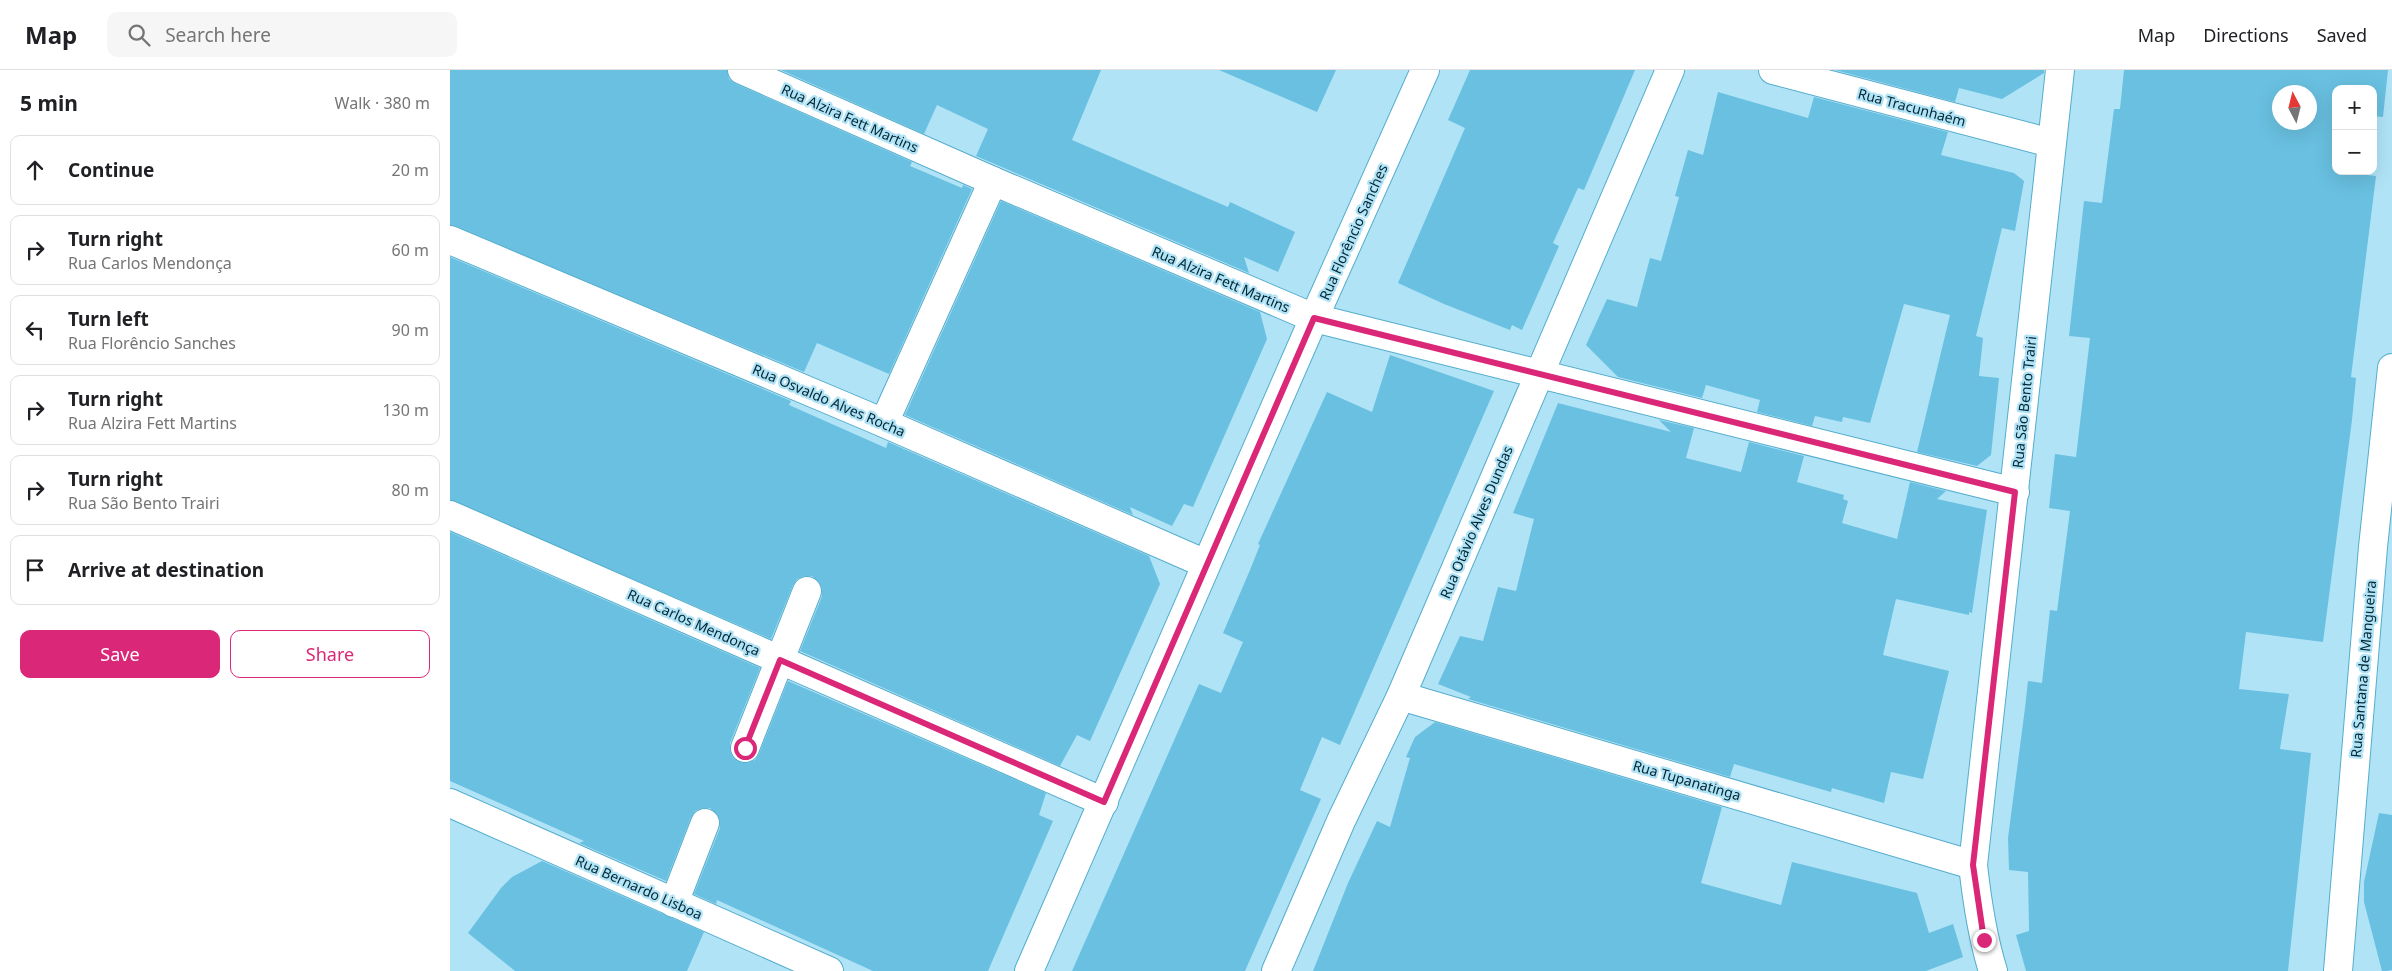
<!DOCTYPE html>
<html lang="en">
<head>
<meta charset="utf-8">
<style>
  :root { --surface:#fff; --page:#f6f6f6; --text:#202124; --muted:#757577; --line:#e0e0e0; --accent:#db2777 }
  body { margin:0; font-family:"Noto Sans",sans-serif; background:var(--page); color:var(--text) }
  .controls { position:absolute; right:15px; top:15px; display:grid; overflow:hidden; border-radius:10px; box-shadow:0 5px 20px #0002 }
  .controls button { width:45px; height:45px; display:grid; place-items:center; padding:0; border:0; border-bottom:1px solid var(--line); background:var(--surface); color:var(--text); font:25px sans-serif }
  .compass { position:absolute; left:1822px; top:15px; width:45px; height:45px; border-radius:50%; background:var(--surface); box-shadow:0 5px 20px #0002; rotate:353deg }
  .stop { position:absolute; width:15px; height:15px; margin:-11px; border:4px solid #db2777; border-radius:50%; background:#fff }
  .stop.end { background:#db2777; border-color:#fff; box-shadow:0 1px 5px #0008 }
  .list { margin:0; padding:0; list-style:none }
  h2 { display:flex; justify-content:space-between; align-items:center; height:65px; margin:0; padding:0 20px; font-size:21px }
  h2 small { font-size:16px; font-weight:400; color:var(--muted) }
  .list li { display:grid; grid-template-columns:32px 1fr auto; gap:15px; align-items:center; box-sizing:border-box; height:70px; margin:0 10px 10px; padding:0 10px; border:1px solid var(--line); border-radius:10px }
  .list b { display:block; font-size:19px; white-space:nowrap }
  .list p { margin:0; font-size:16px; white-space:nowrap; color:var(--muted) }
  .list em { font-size:16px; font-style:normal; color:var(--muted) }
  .actions { display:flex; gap:10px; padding:15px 20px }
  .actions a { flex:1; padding:11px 0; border:1px solid var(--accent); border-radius:10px; text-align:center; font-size:18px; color:var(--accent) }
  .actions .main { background:var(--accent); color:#fff }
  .icon { flex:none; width:28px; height:28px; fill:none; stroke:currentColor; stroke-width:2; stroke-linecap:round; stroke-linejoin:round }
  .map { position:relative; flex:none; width:1942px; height:901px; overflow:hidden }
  header { display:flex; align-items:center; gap:30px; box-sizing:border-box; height:70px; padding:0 25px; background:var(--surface); border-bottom:1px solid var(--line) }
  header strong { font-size:24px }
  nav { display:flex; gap:28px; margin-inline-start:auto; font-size:18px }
  .search { width:350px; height:45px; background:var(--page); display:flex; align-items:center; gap:12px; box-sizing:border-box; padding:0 18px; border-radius:10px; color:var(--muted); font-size:19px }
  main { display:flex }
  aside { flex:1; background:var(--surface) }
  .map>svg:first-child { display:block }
  .building { fill:#69c0e0; fill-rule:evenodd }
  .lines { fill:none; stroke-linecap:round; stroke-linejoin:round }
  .minor-casing { stroke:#54adcd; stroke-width:30 }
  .minor { stroke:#fff; stroke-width:28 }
  .route { stroke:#db2777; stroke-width:6 }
  .labels { text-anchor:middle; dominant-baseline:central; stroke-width:4.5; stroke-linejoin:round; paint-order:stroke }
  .street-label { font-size:14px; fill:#002632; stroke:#b1e3f7 }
</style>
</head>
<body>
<header>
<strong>Map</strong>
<div class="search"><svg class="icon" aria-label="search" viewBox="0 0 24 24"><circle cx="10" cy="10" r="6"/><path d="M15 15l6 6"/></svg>Search here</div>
<nav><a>Map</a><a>Directions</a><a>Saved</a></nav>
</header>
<main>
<aside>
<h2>5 min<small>Walk · 380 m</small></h2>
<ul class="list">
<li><svg class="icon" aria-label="ahead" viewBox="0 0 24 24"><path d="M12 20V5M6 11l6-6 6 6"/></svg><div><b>Continue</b></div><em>20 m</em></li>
<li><svg class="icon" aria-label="right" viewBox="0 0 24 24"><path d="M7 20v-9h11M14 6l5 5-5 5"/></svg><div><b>Turn right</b><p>Rua Carlos Mendonça</p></div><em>60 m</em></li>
<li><svg class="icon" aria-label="left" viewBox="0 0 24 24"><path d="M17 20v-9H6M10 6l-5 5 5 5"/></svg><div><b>Turn left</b><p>Rua Florêncio Sanches</p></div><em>90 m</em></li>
<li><svg class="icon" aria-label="right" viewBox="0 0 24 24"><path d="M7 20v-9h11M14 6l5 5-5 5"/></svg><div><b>Turn right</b><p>Rua Alzira Fett Martins</p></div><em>130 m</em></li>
<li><svg class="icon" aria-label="right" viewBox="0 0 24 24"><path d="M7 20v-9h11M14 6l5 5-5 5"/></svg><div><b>Turn right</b><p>Rua São Bento Trairi</p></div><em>80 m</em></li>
<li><svg class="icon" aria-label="arrive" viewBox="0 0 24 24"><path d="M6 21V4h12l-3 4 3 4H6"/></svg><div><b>Arrive at destination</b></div></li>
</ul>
<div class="actions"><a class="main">Save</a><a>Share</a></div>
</aside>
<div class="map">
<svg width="1942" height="901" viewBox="0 0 1942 901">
  <rect width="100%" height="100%" fill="#b1e3f7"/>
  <!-- building -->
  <g class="building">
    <polygon points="0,0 277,0 279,9 286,14 462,92 460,96 512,118 513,115 522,119 439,304 367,273 354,302 0,155"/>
    <polygon points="331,0 651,0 622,70 778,137 780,132 845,162 828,202 794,187 799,203 526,86 538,59 487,35 474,64"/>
    <polygon points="769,0 886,0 867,42"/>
    <polygon points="1020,0 1185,0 1134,120 1128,118 1103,173 1109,176 1072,260 1062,255 1060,260 994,234 948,213 1015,58 998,50"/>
    <polygon points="1385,0 1594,0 1594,3 1552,29 1509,18 1505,32"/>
    <path d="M1674,0H1938L1933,47L1923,46V19H1886V101L1926,106L1901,307L1906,308L1902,350L1873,572L1796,562L1789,619L1839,624L1830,679L1861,683L1838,901H1576L1566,865L1579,861L1578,802L1559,800L1558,768L1575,638L1578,611L1592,613L1600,540L1607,541L1620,441L1599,438L1605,384L1626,387L1640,268L1619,266L1634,131L1652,133L1664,39H1670ZM1830,22H1860V52H1830Z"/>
    <polygon points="1268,22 1358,48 1364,27 1498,62 1491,85 1564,103 1574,111 1565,161 1552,158 1526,266 1533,268 1529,306 1549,308 1541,385 1527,396 1467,382 1500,245 1454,234 1420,353 1393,347 1392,352 1365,346 1362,356 1307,342 1310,330 1256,315 1252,328 1168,307 1136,275 1157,229 1187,237 1200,188 1211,191 1229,127 1225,126 1238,80 1253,85"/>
    <polygon points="551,131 810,242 817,269 743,437 734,434 722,456 680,437 683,445 455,345"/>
    <polygon points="0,187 341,331 339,335 436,378 438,372 699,486 710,514 640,671 627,665 610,696 350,581 372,526 372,518 369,512 362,506 354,506 347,509 343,515 321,569 0,430"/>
    <polygon points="940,285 1044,321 890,675 872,667 850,720 871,729 795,901 622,901 749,614 771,623 793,572 773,563 800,500 810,475 808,474 877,322 922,342"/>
    <polygon points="1108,333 1221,362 1209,350 1244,358 1236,388 1291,402 1299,372 1354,386 1347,412 1394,425 1393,429 1398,431 1392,453 1447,469 1460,412 1496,421 1487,429 1537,440 1522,543 1519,542 1519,545 1446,529 1433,585 1499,601 1473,709 1441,702 1434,733 1382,718 1381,722 1284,694 1280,707 1018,629 1021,627 988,614 1010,566 1033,571 1048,517 1066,521 1084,449 1063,443"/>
    <polygon points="0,462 310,598 280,673 280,681 283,688 289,692 298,693 305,690 309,684 338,611 596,723 589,745 603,751 538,901 423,901 267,830 266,834 244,824 270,758 270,751 267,744 260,738 252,738 245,741 241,747 216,811 129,773 134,771 0,711"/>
    <polygon points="985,652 1272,737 1251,813 1331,835 1342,792 1467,823 1479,863 1503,854 1513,887 1476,901 863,901 898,813 927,751 940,757 960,688 956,687 965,667"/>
    <polygon points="1929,743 1942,745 1942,900 1937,901 1932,901 1914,832 1914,812"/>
    <polygon points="92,791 254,862 237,901 65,901 18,863 51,818 62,807"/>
  </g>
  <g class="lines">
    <!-- minor casing -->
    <g class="minor-casing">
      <g id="minor">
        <polyline points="292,0 543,111 864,248 1565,422"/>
        <polyline points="1323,0 1601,73"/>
        <polyline points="0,170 434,353 756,494"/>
        <polyline points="434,353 543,111"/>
        <polyline points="0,445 654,732"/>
        <polyline points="951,626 1523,795"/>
        <polyline points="295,678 357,521"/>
        <polyline points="0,733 379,901"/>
        <polyline points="224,833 255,753"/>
        <polyline points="579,901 864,248 975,0"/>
        <polyline points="826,901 891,751 951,626 1220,0"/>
        <path d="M1543,901C1532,866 1527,831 1523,795L1610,0"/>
        <polyline points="1888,901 1923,477 1942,298"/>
      </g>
    </g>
    <!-- minor -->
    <use href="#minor" class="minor"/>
  </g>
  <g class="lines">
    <!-- route -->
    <polyline class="route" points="295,678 330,590 654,732 864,248 1565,422 1523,795 1534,870"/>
  </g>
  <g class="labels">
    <!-- street labels -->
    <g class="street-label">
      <text transform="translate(1462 37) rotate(15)">Rua Tracunhaém</text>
      <text transform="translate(400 48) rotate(24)">Rua Alzira Fett Martins</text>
      <text transform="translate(903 162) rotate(-66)">Rua Florêncio Sanches</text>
      <text transform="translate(771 209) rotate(23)">Rua Alzira Fett Martins</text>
      <text transform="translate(379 330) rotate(23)">Rua Osvaldo Alves Rocha</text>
      <text transform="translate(1574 332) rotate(-84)">Rua São Bento Trairi</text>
      <text transform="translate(1026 452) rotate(-67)">Rua Otávio Alves Dundas</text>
      <text transform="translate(244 552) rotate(24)">Rua Carlos Mendonça</text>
      <text transform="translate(1913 599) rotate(-85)">Rua Santana de Mangueira</text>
      <text transform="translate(1237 710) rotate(16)">Rua Tupanatinga</text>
      <text transform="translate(189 817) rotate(24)">Rua Bernardo Lisboa</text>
    </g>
  </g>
</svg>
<div class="controls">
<button>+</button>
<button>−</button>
</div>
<svg class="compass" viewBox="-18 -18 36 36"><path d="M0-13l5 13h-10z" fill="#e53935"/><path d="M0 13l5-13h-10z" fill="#757577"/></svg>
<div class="stop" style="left:295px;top:678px"></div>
<div class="stop end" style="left:1534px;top:870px"></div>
</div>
</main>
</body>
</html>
